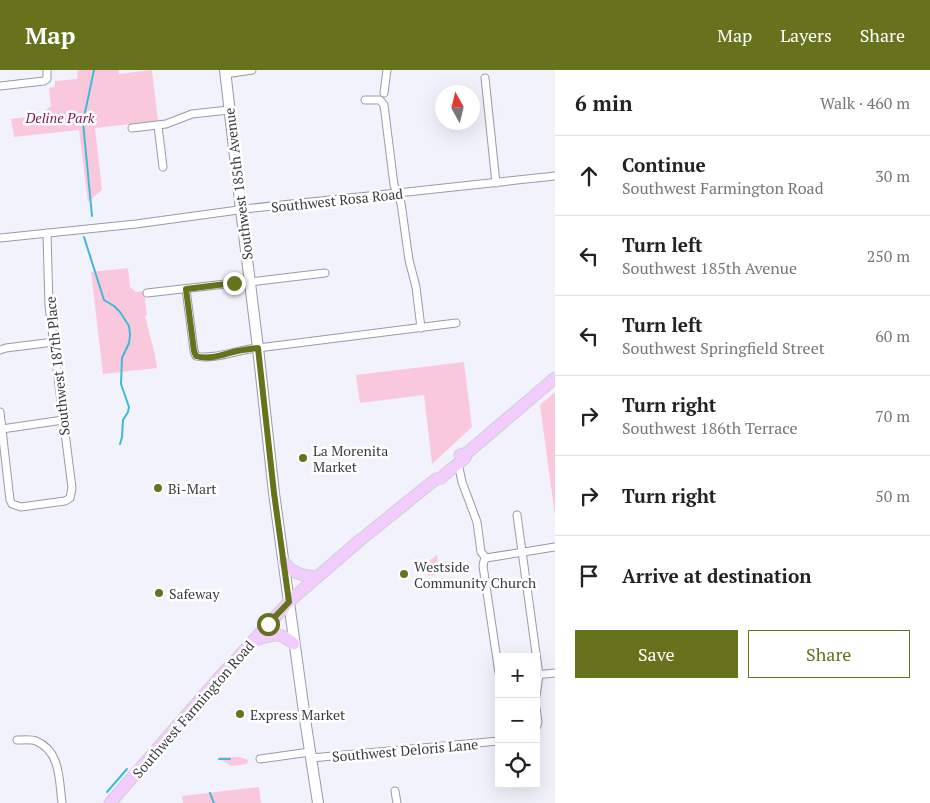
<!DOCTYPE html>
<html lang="en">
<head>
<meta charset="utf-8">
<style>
  :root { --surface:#fff; --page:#f2f2f2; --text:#222; --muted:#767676; --line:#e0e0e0; --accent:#66721c }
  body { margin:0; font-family:"PT Serif",serif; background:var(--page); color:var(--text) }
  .controls { position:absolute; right:15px; bottom:15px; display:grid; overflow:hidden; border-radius:0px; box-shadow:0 5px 20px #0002 }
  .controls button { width:45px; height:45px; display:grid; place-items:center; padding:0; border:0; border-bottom:1px solid var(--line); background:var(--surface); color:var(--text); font:25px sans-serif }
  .compass { position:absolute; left:435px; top:15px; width:45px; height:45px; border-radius:50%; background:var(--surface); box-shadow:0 5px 20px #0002; rotate:352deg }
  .stop { position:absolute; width:15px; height:15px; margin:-11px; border:4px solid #66721c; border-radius:50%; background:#fff }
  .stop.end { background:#66721c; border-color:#fff; box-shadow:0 1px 5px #0008 }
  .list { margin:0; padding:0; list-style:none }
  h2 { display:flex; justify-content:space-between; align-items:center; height:65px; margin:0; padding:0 20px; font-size:21px }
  h2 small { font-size:16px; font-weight:400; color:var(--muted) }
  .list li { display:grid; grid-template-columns:32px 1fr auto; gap:15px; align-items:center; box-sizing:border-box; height:80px; padding:0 20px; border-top:1px solid var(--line) }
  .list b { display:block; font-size:19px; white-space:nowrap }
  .list p { margin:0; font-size:16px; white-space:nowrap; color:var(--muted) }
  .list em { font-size:16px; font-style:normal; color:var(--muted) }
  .actions { display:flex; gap:10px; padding:15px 20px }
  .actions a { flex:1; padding:11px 0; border:1px solid var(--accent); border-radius:0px; text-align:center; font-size:18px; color:var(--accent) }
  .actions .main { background:var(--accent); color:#fff }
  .icon { flex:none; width:28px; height:28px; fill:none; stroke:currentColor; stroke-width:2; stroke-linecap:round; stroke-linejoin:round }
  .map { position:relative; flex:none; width:555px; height:733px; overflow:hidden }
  header { display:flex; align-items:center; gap:30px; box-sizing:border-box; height:70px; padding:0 25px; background:var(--accent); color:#fff }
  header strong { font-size:24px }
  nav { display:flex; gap:28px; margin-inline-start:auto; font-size:18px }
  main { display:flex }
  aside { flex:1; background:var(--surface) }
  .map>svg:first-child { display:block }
  .green { fill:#fac8dd }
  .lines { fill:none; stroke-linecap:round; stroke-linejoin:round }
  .stream { stroke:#3ebad8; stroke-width:2 }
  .street-casing { stroke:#9899af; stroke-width:9 }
  .secondary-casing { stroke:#9899af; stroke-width:12 }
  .primary-casing { stroke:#d0d0d2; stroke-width:13 }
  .street { stroke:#fff; stroke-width:7 }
  .secondary { stroke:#fff; stroke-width:10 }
  .primary { stroke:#f1ccfd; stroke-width:11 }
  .route { stroke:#66721c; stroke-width:6 }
  .poi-dot { fill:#66721c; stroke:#fff; stroke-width:2 }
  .labels { text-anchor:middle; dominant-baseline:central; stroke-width:5; stroke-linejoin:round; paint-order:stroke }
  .park-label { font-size:14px; font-style:italic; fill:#7c1851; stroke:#fff }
  .street-label { font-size:14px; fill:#3a3a43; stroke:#fff }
  .poi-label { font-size:14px; fill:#3a3a43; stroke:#fff; text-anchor:start }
</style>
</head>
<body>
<header>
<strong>Map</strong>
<nav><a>Map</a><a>Layers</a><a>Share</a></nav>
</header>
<main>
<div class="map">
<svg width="555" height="733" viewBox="0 0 555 733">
  <rect width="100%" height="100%" fill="#f2f2fc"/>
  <!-- green -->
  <g class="green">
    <polygon points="78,0 118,0 119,4 152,0 158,51 95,58 102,120 88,132 79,60 14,67 11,49 41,45 51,36 49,18 55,17 55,11 77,9"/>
    <polygon points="128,198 130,217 136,222 144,221 147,245 145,246 155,285 157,298 103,304 91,202"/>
    <polygon points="464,292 472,357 432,394 424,325 360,333 356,305"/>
    <polygon points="555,322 555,446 540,335"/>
    <polygon points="437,485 439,504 429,506 422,496"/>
    <polygon points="219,687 240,687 248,690 247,694 231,696 220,689"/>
    <polygon points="259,717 261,733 183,733 182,726"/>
  </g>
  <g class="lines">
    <!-- stream -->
    <g class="stream">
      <polyline points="92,146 83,52 94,0"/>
      <polyline points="84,167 104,230 114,236 120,242 129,256 130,265 129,273 122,288 121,314 129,337 128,342 123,350 122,367 120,374"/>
      <polyline points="219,689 230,689"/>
      <polyline points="107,722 127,699"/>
      <polyline points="210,723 214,733"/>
    </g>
    <!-- street casing -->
    <g class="street-casing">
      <g id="street">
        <polyline points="225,4 252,0"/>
        <polyline points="485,8 496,113"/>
        <polyline points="0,16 44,11 47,9 47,0"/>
        <polyline points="384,23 387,0"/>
        <polyline points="365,30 380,30 384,35 394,115 401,133 409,190 416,217 421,258"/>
        <polyline points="158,56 163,97"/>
        <polyline points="132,58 166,54 192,44 229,40"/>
        <polyline points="0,168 136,154 253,138 407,122 555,106"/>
        <polyline points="250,212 325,203"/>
        <path d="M186,219L194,281L196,286C211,290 235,281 250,279L456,253"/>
        <polyline points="147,223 234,213"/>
        <polyline points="0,280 6,278 54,272"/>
        <polyline points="0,342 10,430 12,434 21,437 65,431 70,428 72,418 49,236 47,163"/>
        <polyline points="2,359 63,350"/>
        <polyline points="460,392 459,398 462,412 477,452 481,482 486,488 484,491 483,496 499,603"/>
        <polyline points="517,445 539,605 536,626"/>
        <polyline points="486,488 555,477"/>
        <polyline points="536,605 555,603"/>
        <polyline points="536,638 538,652 536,658"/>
        <path d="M17,670C23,670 31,669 36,671C61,681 59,711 62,733"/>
        <polyline points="311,688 499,671"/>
        <polyline points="260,689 310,682"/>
        <polyline points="395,721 397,733"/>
      </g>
    </g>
    <!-- secondary casing -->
    <g class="secondary-casing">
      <polyline id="secondary" points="225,0 242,148 258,278 274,423 305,649 318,733"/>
    </g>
    <!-- primary casing -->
    <g class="primary-casing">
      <g id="primary">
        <polyline points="460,385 467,383 555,308"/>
        <path d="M284,492C292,503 303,506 317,507"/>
        <path d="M254,570C273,565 278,560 294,574"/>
        <polyline points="110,733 218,609 289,532 300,522 359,471 436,409 441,408 444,405 465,388 467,383"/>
      </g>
    </g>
    <!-- street -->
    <use href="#street" class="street"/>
    <!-- secondary -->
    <use href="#secondary" class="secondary"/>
    <!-- primary -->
    <use href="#primary" class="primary"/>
  </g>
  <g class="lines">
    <!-- route -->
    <path class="route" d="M234,213L186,219L194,281L196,286C208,290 222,285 233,282C241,280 250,279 258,278L274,423L289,532L268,554"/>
  </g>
  <!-- markers -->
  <g class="poi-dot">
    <circle cx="303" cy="388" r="5"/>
    <circle cx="158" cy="418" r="5"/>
    <circle cx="404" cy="504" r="5"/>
    <circle cx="159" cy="523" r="5"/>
    <circle cx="240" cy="644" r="5"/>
  </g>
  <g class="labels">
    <!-- park labels -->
    <g class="park-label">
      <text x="60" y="47">Deline Park</text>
    </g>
    <!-- street labels -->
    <g class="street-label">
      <text transform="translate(238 114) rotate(-97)">Southwest 185th Avenue</text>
      <text transform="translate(337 130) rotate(-6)">Southwest Rosa Road</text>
      <text transform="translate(57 296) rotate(-96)">Southwest 187th Place</text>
      <text transform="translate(193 639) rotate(-49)">Southwest Farmington Road</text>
      <text transform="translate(405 680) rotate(-5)">Southwest Deloris Lane</text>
    </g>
    <!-- poi labels -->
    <g class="poi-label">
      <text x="313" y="380">La Morenita<tspan x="313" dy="16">Market</tspan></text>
      <text x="168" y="418">Bi-Mart</text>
      <text x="414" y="496">Westside<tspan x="414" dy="16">Community Church</tspan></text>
      <text x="169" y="523">Safeway</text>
      <text x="250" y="644">Express Market</text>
    </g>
  </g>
</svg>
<div class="controls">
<button>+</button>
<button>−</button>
<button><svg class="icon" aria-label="locate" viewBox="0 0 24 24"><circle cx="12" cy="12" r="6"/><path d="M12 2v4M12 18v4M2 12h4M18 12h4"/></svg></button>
</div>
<svg class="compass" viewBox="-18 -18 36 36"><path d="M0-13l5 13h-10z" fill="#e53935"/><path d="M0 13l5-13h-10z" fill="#767676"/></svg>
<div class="stop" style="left:268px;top:554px"></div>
<div class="stop end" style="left:234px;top:213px"></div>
</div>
<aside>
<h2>6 min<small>Walk · 460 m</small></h2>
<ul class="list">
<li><svg class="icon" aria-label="ahead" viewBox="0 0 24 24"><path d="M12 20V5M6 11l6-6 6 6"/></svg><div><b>Continue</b><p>Southwest Farmington Road</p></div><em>30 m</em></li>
<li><svg class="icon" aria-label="left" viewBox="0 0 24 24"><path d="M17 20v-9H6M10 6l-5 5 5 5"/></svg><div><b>Turn left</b><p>Southwest 185th Avenue</p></div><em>250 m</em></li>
<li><svg class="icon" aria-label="left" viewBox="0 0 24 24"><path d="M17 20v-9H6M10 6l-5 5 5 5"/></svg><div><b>Turn left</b><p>Southwest Springfield Street</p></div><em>60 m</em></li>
<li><svg class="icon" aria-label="right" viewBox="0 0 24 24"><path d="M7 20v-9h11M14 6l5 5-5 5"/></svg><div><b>Turn right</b><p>Southwest 186th Terrace</p></div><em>70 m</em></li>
<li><svg class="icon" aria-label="right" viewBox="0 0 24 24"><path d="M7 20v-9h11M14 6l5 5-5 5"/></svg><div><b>Turn right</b></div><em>50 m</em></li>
<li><svg class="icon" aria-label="arrive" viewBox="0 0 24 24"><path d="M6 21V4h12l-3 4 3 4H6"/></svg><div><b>Arrive at destination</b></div></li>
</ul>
<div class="actions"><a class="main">Save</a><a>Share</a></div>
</aside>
</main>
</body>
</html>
